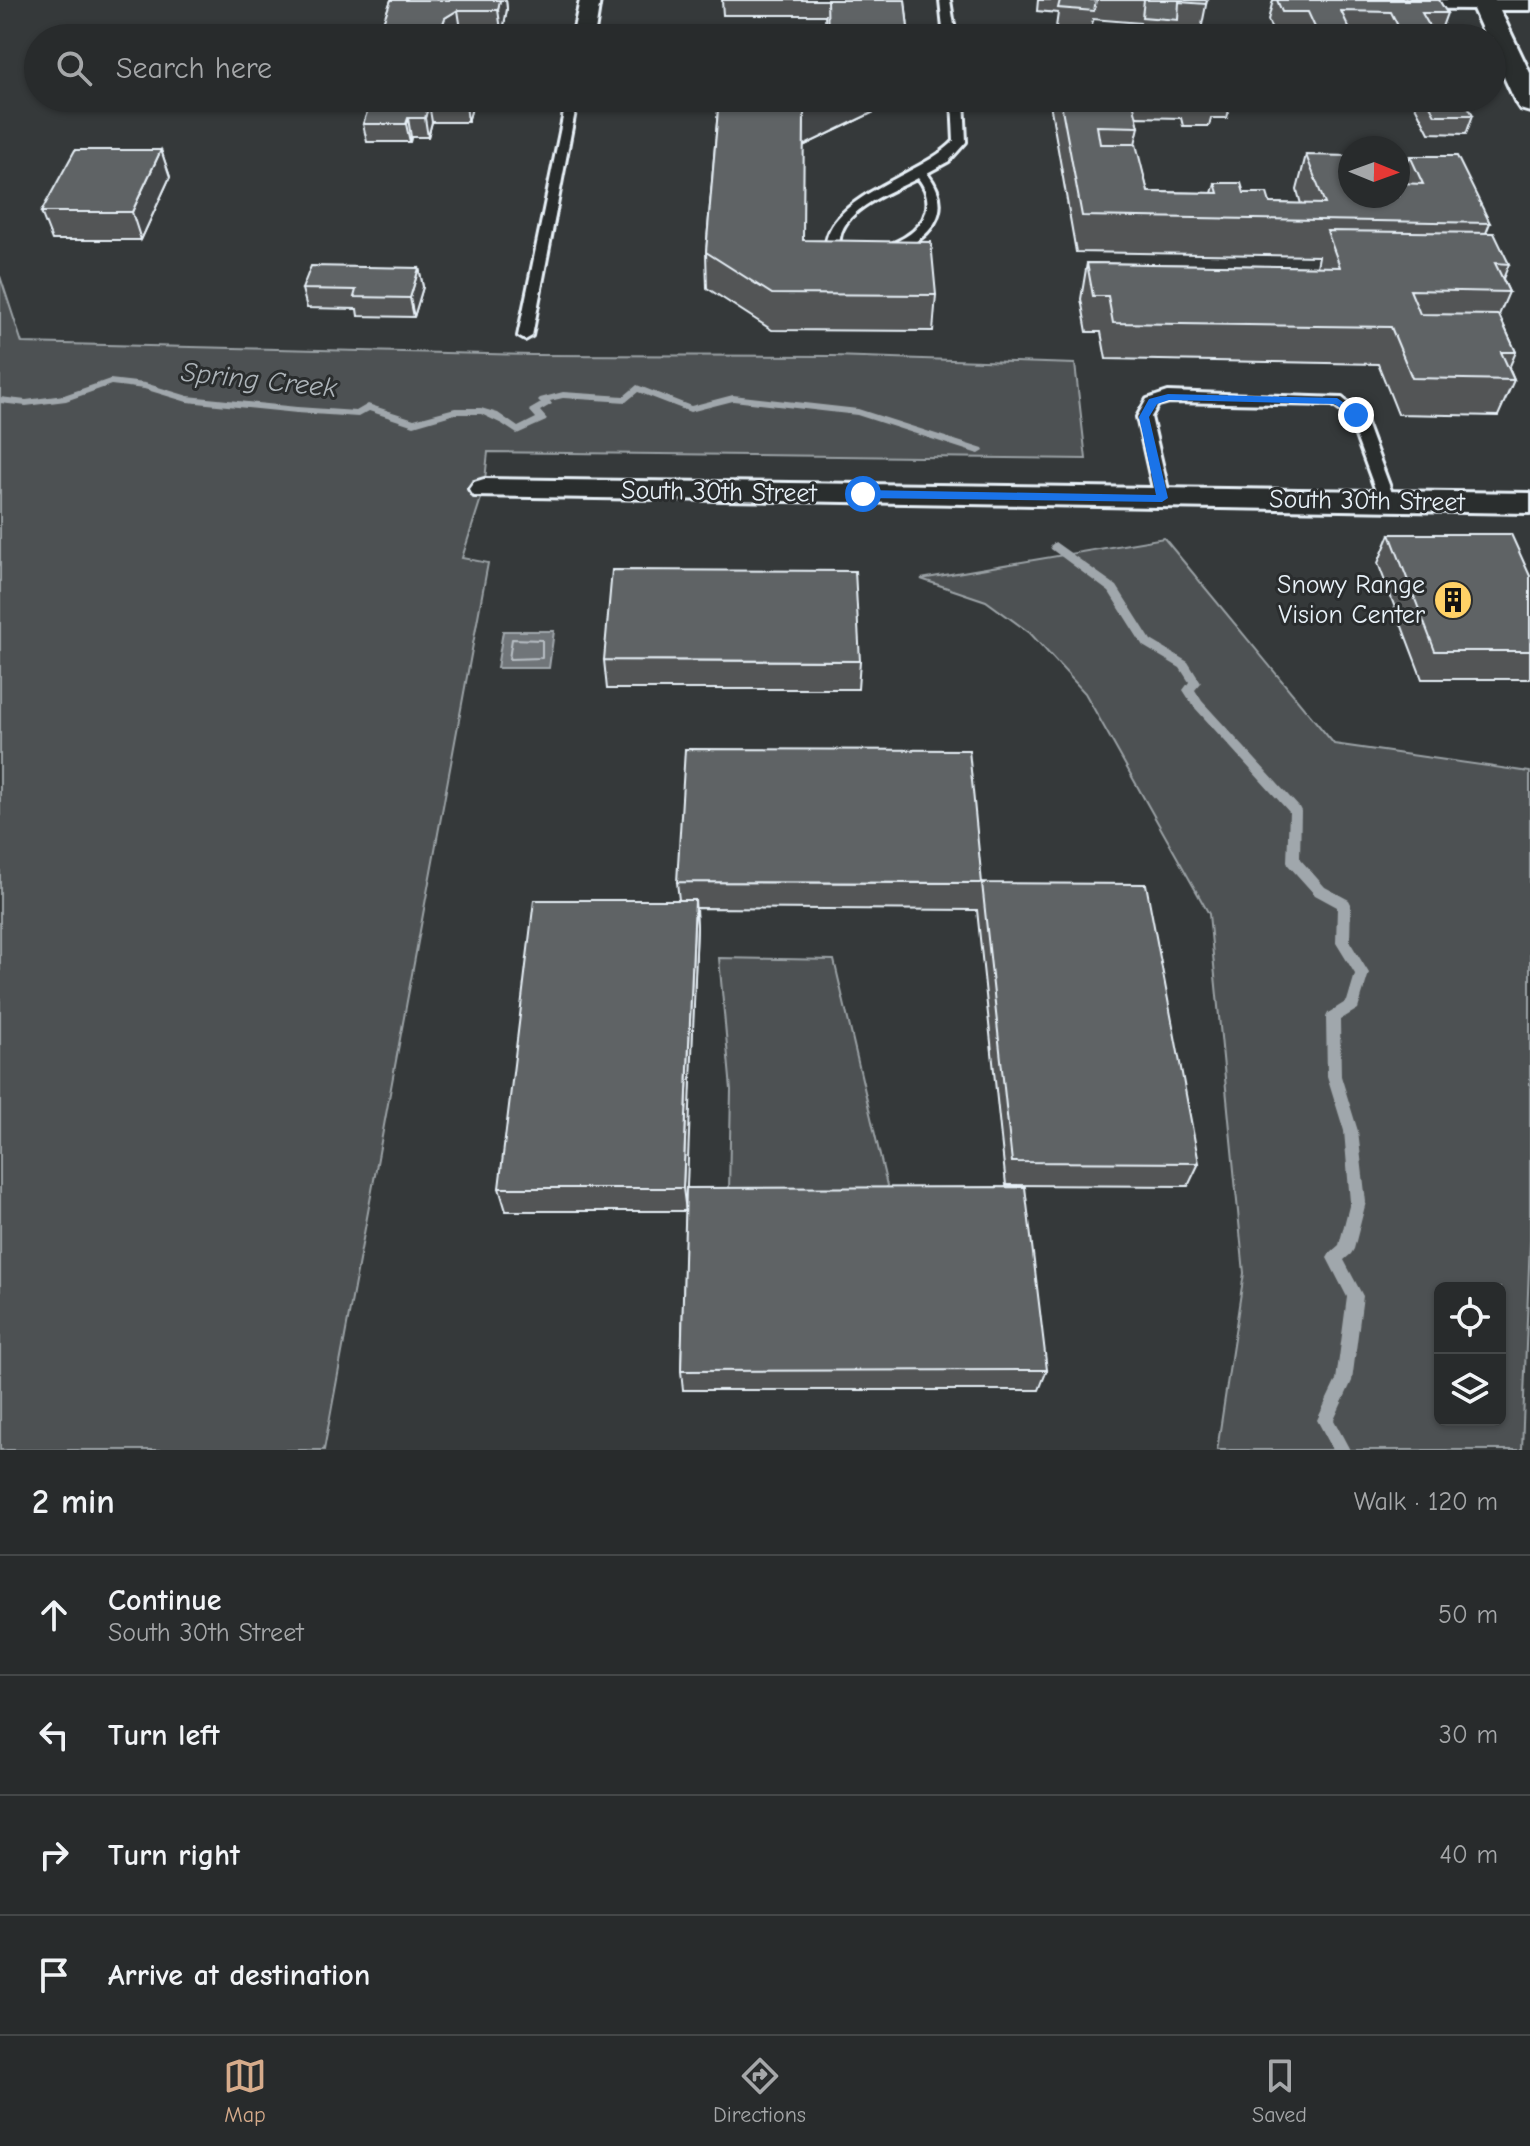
<!DOCTYPE html>
<html lang="en">
<head>
<meta charset="utf-8">
<style>
  :root { --surface:#282b2c; --page:#343738; --text:#f1f3f6; --muted:#a5a7a9; --line:#444748; --accent:#d6ab8b }
  body { margin:0; font-family:"Comic Neue",sans-serif; background:var(--page); color:var(--text) }
  .controls { position:absolute; right:24px; bottom:24px; display:grid; overflow:hidden; border-radius:12px; box-shadow:0 2px 6px #0004 }
  .controls button { width:72px; height:72px; display:grid; place-items:center; padding:0; border:0; border-bottom:2px solid var(--line); background:var(--surface); color:var(--text); font:40px sans-serif }
  .compass { position:absolute; left:1338px; top:136px; width:72px; height:72px; border-radius:50%; background:var(--surface); box-shadow:0 2px 6px #0004; rotate:91deg }
  .stop { position:absolute; width:24px; height:24px; margin:-18px; border:6px solid #1a73e8; border-radius:50%; background:#fff }
  .stop.end { background:#1a73e8; border-color:#fff; box-shadow:0 2px 8px #0008 }
  .list { margin:0; padding:0; list-style:none }
  h2 { display:flex; justify-content:space-between; align-items:center; height:104px; margin:0; padding:0 32px; font-size:34px }
  h2 small { font-size:26px; font-weight:400; color:var(--muted) }
  .list li { display:grid; grid-template-columns:52px 1fr auto; gap:24px; align-items:center; box-sizing:border-box; height:120px; padding:0 32px; border-top:2px solid var(--line) }
  .list b { display:block; font-size:30px; white-space:nowrap }
  .list p { margin:0; font-size:26px; white-space:nowrap; color:var(--muted) }
  .list em { font-size:26px; font-style:normal; color:var(--muted) }
  .icon { flex:none; width:44px; height:44px; fill:none; stroke:currentColor; stroke-width:2; stroke-linecap:round; stroke-linejoin:round }
  .map { position:relative; flex:none; width:1530px; height:1450px; overflow:hidden }
  .search { position:absolute; background:var(--surface); box-shadow:0 2px 6px #0004; left:24px; right:24px; top:24px; height:88px; display:flex; align-items:center; gap:20px; box-sizing:border-box; padding:0 28px; border-radius:44px; color:var(--muted); font-size:30px }
  .sheet { height:584px; background:var(--surface) }
  nav { display:flex; justify-content:space-around; align-items:center; box-sizing:border-box; height:112px; border-top:2px solid var(--line); background:var(--surface); font-size:22px; color:var(--muted) }
  nav a { display:grid; justify-items:center; gap:4px }
  nav .on { color:var(--accent) }
  .map>svg:first-child { display:block }
  .green { fill:#4d5152; stroke:#9aa1a5; stroke-width:2; fill-rule:evenodd }
  .water { fill:#707579; stroke:#a0a7ac; stroke-width:2 }
  .lines { fill:none; stroke-linecap:round; stroke-linejoin:round }
  .shore { stroke:#b8bfc5; stroke-width:2 }
  .stream { fill:#a0a7ac; fill-rule:evenodd }
  .lane-casing { stroke:#e8f1f8; stroke-width:6 }
  .street-casing { stroke:#e8f1f8; stroke-width:6 }
  .secondary-casing { stroke:#e8f1f8; stroke-width:6 }
  .lane { fill:#2a2d2e; fill-rule:evenodd }
  .street { fill:#2a2d2e; fill-rule:evenodd }
  .secondary { fill:#2a2d2e; fill-rule:evenodd }
  .wall { fill:#525557; stroke:#e8f1f8; stroke-width:2 }
  .shaded-wall { fill:#424547; stroke:#e8f1f8; stroke-width:2 }
  .building { fill:#5f6365; stroke:#e8f1f8; stroke-width:2 }
  .route { fill:#1a73e8 }
  .labels { text-anchor:middle; dominant-baseline:central; stroke-width:6; stroke-linejoin:round; paint-order:stroke }
  .street-label { font-size:26px; fill:#e8f1f8; stroke:#2a2d2e }
  .poi-label { font-size:26px; fill:#e8f1f8; stroke:#2a2d2e; text-anchor:end }
  .water-label { font-size:28px; font-style:italic; fill:#acb3b8; stroke:#2a2d2e }
</style>
</head>
<body>
<div class="map">
<svg width="1530" height="1450" viewBox="0 0 1530 1450">
  <rect width="100%" height="100%" fill="#35393a"/>
  <filter id="ink" filterUnits="userSpaceOnUse"><feTurbulence type="fractalNoise" baseFrequency=".0125" numOctaves="2"/><feDisplacementMap in="SourceGraphic" scale="16" xChannelSelector="R" yChannelSelector="G"/><feConvolveMatrix kernelMatrix="1 2 1 2 8 2 1 2 1" color-interpolation-filters="sRGB"/></filter>
  <g filter="url(#ink)">
    <!-- green -->
    <g class="green">
      <polygon points="0,276 22,343 532,355 833,356 1075,364 1086,459 488,452 484,489 462,558 488,563 324,1450 0,1450"/>
      <path d="M1164,538L1334,744L1530,772V1240L1522,1450H1217L1244,1273L1209,914L1085,693L1030,633L986,601L921,579ZM1500,1288V1420H1440V1288Z"/>
      <polygon points="719,958 834,960 889,1194 729,1192 731,1090"/>
    </g>
    <!-- water -->
    <polygon class="water" points="503,631 554,631 549,668 497,668"/>
    <g class="lines">
      <!-- shore -->
      <polygon class="shore" points="512,639 542,640 542,658 509,659"/>
      <!-- stream -->
      <g class="stream">
        <polygon points="110,379 145,383 188,396 297,407 356,411 368,404 414,419 455,408 481,408 498,413 518,427 536,418 529,410 541,403 538,400 540,398 563,392 624,396 637,385 691,406 733,395 858,409 983,449 984,451 979,454 975,453 857,415 733,401 690,412 638,392 626,402 563,398 550,401 552,404 540,411 547,419 546,421 517,434 502,424 481,414 455,414 414,426 369,411 358,417 297,413 187,402 144,389 111,385 66,401 26,406 0,403 0,397 26,400 64,395"/>
        <polygon points="1055,542 1117,586 1151,640 1188,662 1201,683 1195,690 1202,701 1299,807 1301,811 1300,859 1325,887 1349,900 1351,904 1350,942 1369,973 1358,1009 1340,1020 1341,1076 1358,1131 1366,1202 1354,1249 1351,1254 1344,1260 1363,1296 1352,1381 1334,1420 1350,1450 1333,1450 1317,1420 1336,1380 1347,1297 1327,1258 1330,1253 1339,1245 1350,1202 1344,1131 1327,1076 1326,1017 1328,1013 1347,1001 1355,974 1336,943 1337,907 1315,895 1288,865 1287,861 1289,812 1194,707 1183,690 1189,682 1180,668 1143,646 1109,592 1051,549 1050,546"/>
      </g>
      <!-- lane casing -->
      <g class="lane-casing">
        <g id="lane">
          <polygon points="940,0 950,0 956,38 944,38"/>
          <polygon points="567,98 577,101 532,336 525,340 518,336"/>
          <path d="M952,98H964L966,142L949,161L927,173C957,211 929,242 889,253L882,249C889,244 897,242 905,237C928,223 935,199 918,178C894,191 845,207 840,238C838,245 840,255 841,263L839,266H829C805,200 919,179 954,141Z"/>
          <polygon points="1168,392 1342,398 1363,415 1395,501 1387,506 1381,505 1349,417 1333,405 1169,402 1158,405 1151,417 1170,498 1162,503 1156,502 1137,417 1147,399"/>
        </g>
      </g>
      <!-- street casing -->
      <g class="street-casing">
        <g id="street">
          <polygon points="580,0 600,0 594,38 572,38"/>
          <polygon points="561,98 583,98 579,106 563,106"/>
          <polygon points="484,479 1530,493 1530,513 474,496 469,489 474,482"/>
        </g>
      </g>
      <!-- secondary casing -->
      <g class="secondary-casing">
        <polygon id="secondary" points="1346,0 1530,0 1530,10 1500,10 1530,73 1530,112 1520,109 1516,103 1492,51 1492,38 1486,38 1473,9 1359,8 1350,6"/>
      </g>
      <!-- lane -->
      <use href="#lane" class="lane"/>
      <!-- street -->
      <use href="#street" class="street"/>
      <!-- secondary -->
      <use href="#secondary" class="secondary"/>
    </g>
    <!-- wall -->
    <g class="wall">
      <polygon points="391,0 506,0 507,9 502,36 462,36 458,38 381,38 380,31"/>
      <polygon points="722,0 905,0 909,38 826,38 825,15 723,15"/>
      <polygon points="1038,0 1207,0 1201,30 1176,28 1174,38 1138,38 1140,23 1093,19 1090,37 1055,34 1058,13 1037,11"/>
      <polygon points="1273,0 1439,0 1447,13 1438,38 1275,38 1268,20"/>
      <polygon points="372,98 472,98 473,104 468,122 432,122 428,137 411,137 410,142 367,142 363,124"/>
      <polygon points="719,98 903,98 803,146 803,240 936,295 933,331 772,330 707,288 706,252"/>
      <polygon points="1049,98 1232,98 1227,118 1211,118 1209,126 1183,126 1181,118 1136,117 1139,127 1135,144 1148,192 1212,193 1215,183 1270,203 1301,204 1297,190 1306,155 1350,196 1401,183 1410,156 1490,223 1486,233 1509,264 1503,279 1509,292 1499,315 1516,352 1509,368 1514,380 1498,416 1398,414 1378,364 1106,359 1101,332 1087,332 1081,299 1087,263 1317,267 1319,256 1076,252"/>
      <polygon points="1411,98 1463,98 1473,115 1466,134 1429,133"/>
      <polygon points="161,150 170,177 141,240 52,240 41,212"/>
      <polygon points="419,268 423,287 414,317 358,316 357,309 307,308 302,289"/>
      <polygon points="1390,534 1530,576 1530,679 1422,679 1378,563"/>
      <polygon points="604,660 860,661 858,689 607,689"/>
      <polygon points="677,882 982,883 1199,1163 1188,1186 1006,1185 977,910 696,908 697,927 686,1188 1047,1370 1039,1390 683,1390 681,1371 686,1211 506,1211 499,1188 679,900"/>
    </g>
    <!-- shaded-wall -->
    <g class="shaded-wall">
      <polygon points="500,0 506,0 507,9 502,36 498,10"/>
      <polygon points="458,10 462,36 458,38 441,38 440,32 445,18"/>
      <polygon points="467,98 472,98 473,104 468,122 466,104"/>
      <polygon points="832,98 903,98 803,146 804,111"/>
      <polygon points="429,104 432,122 428,137 425,118"/>
      <polygon points="408,118 411,137 410,142 406,124"/>
      <polygon points="161,150 170,177 141,240 132,212"/>
      <polygon points="419,268 423,287 414,317 410,298"/>
      <polygon points="695,900 697,927 686,1211 683,1188"/>
    </g>
    <!-- building -->
    <g class="building">
      <polygon points="391,0 500,0 498,10 458,10 445,18 440,32 380,31"/>
      <polygon points="827,0 905,0 909,38 828,38"/>
      <polygon points="1060,0 1096,0 1094,11 1058,8"/>
      <polygon points="1144,0 1207,0 1206,4 1179,2 1178,20 1142,17"/>
      <polygon points="1277,0 1439,0 1447,13 1422,13 1434,34 1402,34 1391,12 1341,11 1352,34 1318,34 1308,12 1282,12"/>
      <polygon points="372,98 467,98 466,104 429,104 425,118 408,118 406,124 363,124"/>
      <polygon points="719,98 832,98 804,111 803,240 931,242 936,295 772,294 706,252"/>
      <polygon points="1060,98 1132,98 1139,127 1097,126 1100,144 1136,144 1148,192 1218,193 1215,183 1241,183 1244,193 1267,193 1270,203 1325,204 1306,155 1350,156 1350,196 1398,196 1398,183 1423,184 1410,156 1457,156 1490,223 1082,216"/>
      <polygon points="1426,98 1463,98 1473,115 1435,115"/>
      <polygon points="75,150 161,150 132,212 41,212"/>
      <polygon points="1327,231 1494,233 1509,264 1495,263 1509,292 1410,290 1420,314 1499,315 1516,352 1501,352 1514,380 1412,378 1391,327 1113,323 1108,296 1093,296 1087,263 1340,267"/>
      <polygon points="311,266 419,268 410,298 354,297 356,290 302,289"/>
      <polygon points="1390,534 1511,534 1530,576 1530,651 1435,651"/>
      <polygon points="612,570 855,571 860,661 604,660"/>
      <polygon points="685,749 969,750 982,883 1146,884 1199,1163 1012,1162 982,883 677,882"/>
      <polygon points="534,900 695,900 683,1188 499,1188"/>
      <polygon points="1025,1187 1047,1370 681,1371 686,1188"/>
    </g>
  </g>
  <!-- route -->
  <polygon class="route" points="1168,394 1337,398 1361,415 1352,417 1335,404 1169,400 1157,404 1149,417 1168,498 1162,502 863,498 858,494 863,490 1156,495 1139,417 1149,399"/>
  <!-- icons -->
  <defs>
    <g id="building-disc" transform="scale(2)"><circle r="9.5" fill="#ffd166" stroke="#2a2d2e"/><path d="M-4-6H4V6H1V3H-1V6H-4ZM-2.5-4.3h1.7v1.8h-1.7ZM.8-4.3h1.7v1.8H.8ZM-2.5-1h1.7V.8h-1.7ZM.8-1h1.7V.8H.8Z" fill="#111"/></g>
  </defs>
  <g fill-rule="evenodd">
    <use href="#building-disc" x="1453" y="600"/>
  </g>
  <g class="labels">
    <!-- street labels -->
    <g class="street-label">
      <text transform="translate(719 492) rotate(1)">South 30th Street</text>
      <text transform="translate(1367 501) rotate(1)">South 30th Street</text>
    </g>
    <!-- poi labels -->
    <g class="poi-label">
      <text x="1425" y="585">Snowy Range<tspan x="1425" dy="30">Vision Center</tspan></text>
    </g>
    <!-- water labels -->
    <g class="water-label">
      <text transform="translate(259 380) rotate(6)">Spring Creek</text>
    </g>
  </g>
</svg>
<div class="controls">
<button><svg class="icon" aria-label="locate" viewBox="0 0 24 24"><circle cx="12" cy="12" r="6"/><path d="M12 2v4M12 18v4M2 12h4M18 12h4"/></svg></button>
<button><svg class="icon" aria-label="layers" viewBox="0 0 24 24"><path d="M12 4l9 5-9 5-9-5zM3 14l9 5 9-5"/></svg></button>
</div>
<svg class="compass" viewBox="-18 -18 36 36"><path d="M0-13l5 13h-10z" fill="#e53935"/><path d="M0 13l5-13h-10z" fill="#a5a7a9"/></svg>
<div class="stop" style="left:863px;top:494px"></div>
<div class="stop end" style="left:1356px;top:415px"></div>
<div class="search"><svg class="icon" aria-label="search" viewBox="0 0 24 24"><circle cx="10" cy="10" r="6"/><path d="M15 15l6 6"/></svg>Search here</div>
</div>
<section class="sheet">
<h2>2 min<small>Walk · 120 m</small></h2>
<ul class="list">
<li><svg class="icon" aria-label="ahead" viewBox="0 0 24 24"><path d="M12 20V5M6 11l6-6 6 6"/></svg><div><b>Continue</b><p>South 30th Street</p></div><em>50 m</em></li>
<li><svg class="icon" aria-label="left" viewBox="0 0 24 24"><path d="M17 20v-9H6M10 6l-5 5 5 5"/></svg><div><b>Turn left</b></div><em>30 m</em></li>
<li><svg class="icon" aria-label="right" viewBox="0 0 24 24"><path d="M7 20v-9h11M14 6l5 5-5 5"/></svg><div><b>Turn right</b></div><em>40 m</em></li>
<li><svg class="icon" aria-label="arrive" viewBox="0 0 24 24"><path d="M6 21V4h12l-3 4 3 4H6"/></svg><div><b>Arrive at destination</b></div></li>
</ul>
</section>
<nav>
<a class="on"><svg class="icon" aria-label="map" viewBox="0 0 24 24"><path d="M3 6l6-2 6 2 6-2v14l-6 2-6-2-6 2zM9 4v14M15 6v14"/></svg>Map</a>
<a><svg class="icon" aria-label="directions" viewBox="0 0 24 24"><path d="M12 3l9 9-9 9-9-9zM9 14v-3h6M13 9l2 2-2 2"/></svg>Directions</a>
<a><svg class="icon" aria-label="saved" viewBox="0 0 24 24"><path d="M7 4h10v16l-5-4-5 4z"/></svg>Saved</a>
</nav>
</body>
</html>
